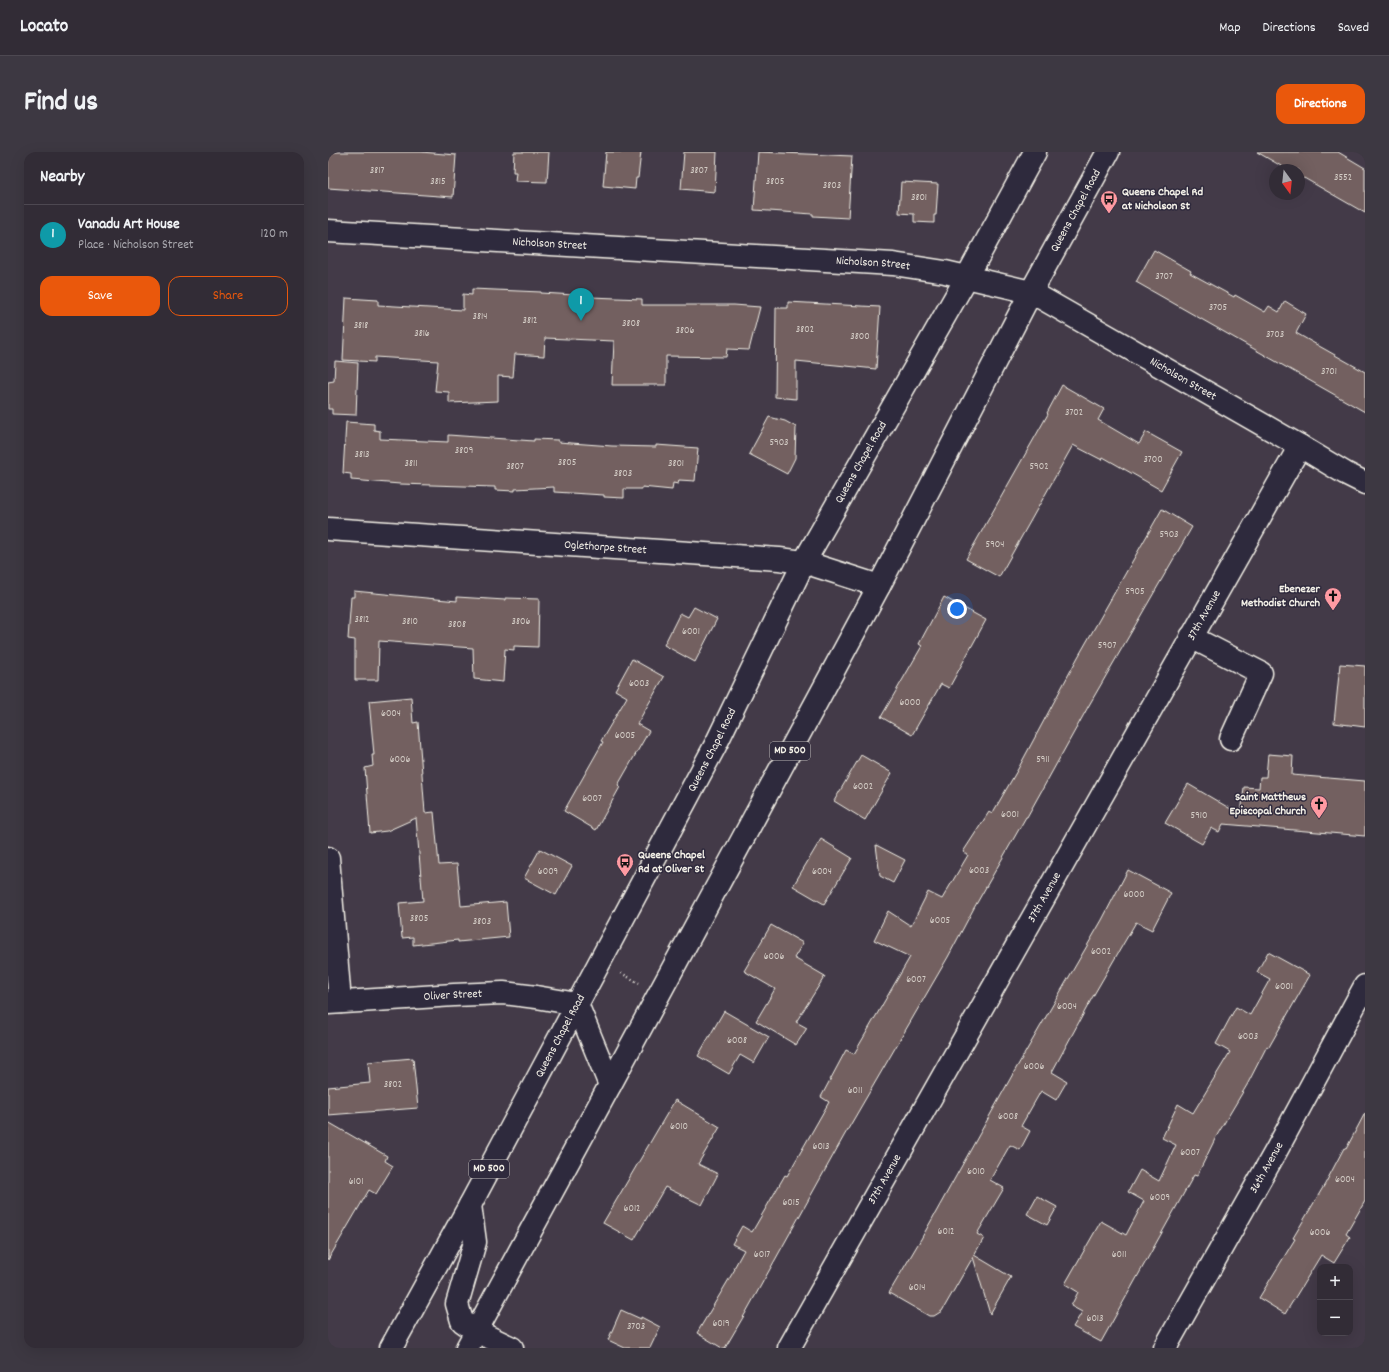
<!DOCTYPE html>
<html lang="en">
<head>
<meta charset="utf-8">
<style>
  :root { --surface:#322c36; --page:#3d3842; --text:#f1f3f6; --muted:#a8a7ad; --line:#4d4851; --accent:#ea580c }
  body { margin:0; font-family:Dekko,sans-serif; background:var(--page); color:var(--text) }
  .controls { position:absolute; right:12px; bottom:12px; display:grid; overflow:hidden; border-radius:8px; box-shadow:0 4px 16px #0002 }
  .controls button { width:36px; height:36px; display:grid; place-items:center; padding:0; border:0; border-bottom:1px solid var(--line); background:var(--surface); color:var(--text); font:20px sans-serif }
  .compass { position:absolute; left:941px; top:12px; width:36px; height:36px; border-radius:50%; background:var(--surface); box-shadow:0 4px 16px #0002; rotate:165deg }
  .you { position:absolute; left:629px; top:457px; width:14px; height:14px; margin:-10px; border:3px solid #fff; border-radius:50%; background:#1a73e8; box-shadow:0 0 0 6px #1a73e833 }
  .badge { display:grid; place-items:center; width:26px; height:26px; border-radius:50%; background:var(--accent); color:#fff; font-size:13px; font-weight:700 }
  .pin { position:absolute; translate:-50% -33px; filter:drop-shadow(0 1px 2px #0008) }
  .pin::after { content:''; position:absolute; top:21px; width:14px; height:12px; background:inherit; clip-path:polygon(0 0,100% 0,50% 100%) }
  .list { margin:0; padding:0; list-style:none }
  h2 { display:flex; justify-content:space-between; align-items:center; height:52px; margin:0; padding:0 16px; font-size:17px }
  h2 small { font-size:13px; font-weight:400; color:var(--muted) }
  .list li { display:grid; grid-template-columns:26px 1fr auto; gap:12px; align-items:center; box-sizing:border-box; height:60px; padding:0 16px; border-top:1px solid var(--line) }
  .list b { display:block; font-size:15px; white-space:nowrap }
  .list p { margin:0; font-size:13px; white-space:nowrap; color:var(--muted) }
  .list em { font-size:13px; font-style:normal; color:var(--muted) }
  .actions { display:flex; gap:8px; padding:12px 16px }
  .actions a { flex:1; padding:9px 0; border:1px solid var(--accent); border-radius:12px; text-align:center; font-size:14px; color:var(--accent) }
  .actions .main { background:var(--accent); color:#fff }
  .map { position:relative; flex:none; width:1037px; height:1196px; overflow:hidden; border-radius:12px }
  header { display:flex; align-items:center; gap:24px; box-sizing:border-box; height:56px; padding:0 20px; background:var(--surface); border-bottom:1px solid var(--line) }
  header strong { font-size:19px }
  nav { display:flex; gap:22px; margin-inline-start:auto; font-size:14px }
  .intro { display:flex; align-items:center; justify-content:space-between; box-sizing:border-box; height:96px; padding:0 24px }
  h1 { margin:0; font-size:28px }
  .button { padding:10px 18px; border-radius:12px; background:var(--accent); color:#fff; font-size:14px; font-weight:700 }
  main { display:flex; gap:24px; padding:0 24px }
  aside { flex:1; background:var(--surface); border-radius:12px; box-shadow:0 4px 16px #0002 }
  .map>svg:first-child { display:block }
  .building { fill:#736160; stroke:#f4f1e8 }
  .lines { fill:none; stroke-linecap:round; stroke-linejoin:round }
  .minor-casing { stroke:#f4f1e8; stroke-width:25 }
  .major-casing { stroke:#f4f1e8; stroke-width:25 }
  .path { stroke:#f4f1e8; stroke-width:2.5; stroke-dasharray:1 3; stroke-linecap:butt }
  .minor { stroke:#2f2a3d; stroke-width:22 }
  .major { stroke:#2f2a3d; stroke-width:22 }
  .labels { text-anchor:middle; dominant-baseline:central; stroke-width:3; stroke-linejoin:round; paint-order:stroke }
  .number-label { font-size:10px; fill:#d4cdc6 }
  .shield { fill:#2f2a3d; stroke:#b9b5b5; stroke-width:1 }
  .shield-label { font-size:11px; font-weight:bold; fill:#f4f1e8 }
  .poi-label { font-size:12px; font-weight:bold; fill:#f4f1e8; stroke:#2f2a3d; text-anchor:start }
  .street-label { font-size:12px; fill:#f4f1e8; stroke:#2f2a3d }
</style>
</head>
<body>
<header>
<strong>Locato</strong>
<nav><a>Map</a><a>Directions</a><a>Saved</a></nav>
</header>
<div class="intro"><h1>Find us</h1><a class="button">Directions</a></div>
<main>
<aside>
<h2>Nearby<small></small></h2>
<ul class="list">
<li><span class="badge" style="background:#0f9aa8">1</span><div><b>Vanadu Art House</b><p>Place · Nicholson Street</p></div><em>120 m</em></li>
</ul>
<div class="actions"><a class="main">Save</a><a>Share</a></div>
</aside>
<div class="map">
<svg width="1037" height="1196" viewBox="0 0 1037 1196">
  <rect width="100%" height="100%" fill="#433a48"/>
  <filter id="ink" filterUnits="userSpaceOnUse"><feTurbulence type="fractalNoise" baseFrequency=".025" numOctaves="2"/><feDisplacementMap in="SourceGraphic" scale="8" xChannelSelector="R" yChannelSelector="G"/><feConvolveMatrix kernelMatrix="1 2 1 2 8 2 1 2 1" color-interpolation-filters="sRGB"/></filter>
  <g filter="url(#ink)">
    <!-- building -->
    <g class="building">
      <polygon points="0,0 93,0 128,3 125,45 0,36"/>
      <polygon points="186,0 221,0 219,30 187,29 188,20 185,20"/>
      <polygon points="278,0 313,0 310,26 308,26 307,37 275,34"/>
      <polygon points="356,0 389,0 387,40 353,37"/>
      <polygon points="430,0 524,4 520,66 485,64 485,62 426,58"/>
      <polygon points="929,0 1010,0 1037,16 1037,61 976,26 975,27 971,24 971,18 960,18"/>
      <polygon points="573,30 610,32 608,63 606,63 606,71 586,70 586,62 571,61"/>
      <polygon points="826,98 863,119 862,121 906,145 907,143 937,160 941,154 951,160 957,149 978,162 968,181 1037,220 1037,260 808,130"/>
      <polygon points="144,137 213,140 213,141 263,144 263,145 314,147 314,153 406,153 432,155 421,198 399,197 398,205 338,204 338,233 284,233 286,189 217,186 216,204 187,202 185,225 170,224 170,249 121,251 121,240 107,239 110,209 47,205 47,210 15,208 18,146 50,148 50,153 135,158 135,142 144,143"/>
      <polygon points="460,150 552,155 548,217 468,209 468,247 447,245 448,156 460,156"/>
      <polygon points="7,209 30,211 28,263 4,262 4,257 0,257 0,230 6,229"/>
      <polygon points="734,233 776,257 770,268 811,292 818,280 854,300 833,338 775,305 774,308 745,293 671,425 638,407 720,262 719,261"/>
      <polygon points="441,265 457,269 468,275 467,306 459,322 421,302"/>
      <polygon points="18,270 46,272 46,278 52,279 52,287 120,290 120,283 206,289 206,287 230,288 230,290 284,294 328,295 328,293 370,296 367,329 351,328 350,332 345,331 344,338 314,335 314,337 296,337 296,346 276,345 276,343 226,340 226,335 187,337 187,339 167,338 167,335 72,332 23,328 23,322 15,321"/>
      <polygon points="834,357 864,375 760,555 699,665 698,665 646,756 620,805 516,984 417,1162 397,1196 394,1196 369,1181 407,1117 406,1116 416,1098 404,1092 414,1074 424,1080 457,1023 459,1024 501,950 493,945 518,898 526,902 582,805 546,788 560,759 583,774 600,740 614,747 640,703 635,700 661,660 664,662 690,617 750,505"/>
      <polygon points="26,439 129,449 129,445 177,448 177,446 211,447 210,495 186,494 186,498 177,497 175,530 146,527 145,496 51,489 50,528 27,528 27,488 20,487 23,445 26,445"/>
      <polygon points="616,445 658,468 621,536 613,532 584,583 553,565 594,494 591,492"/>
      <polygon points="366,455 389,467 367,510 336,493 352,461 360,465"/>
      <polygon points="304,507 336,525 309,572 321,579 290,633 292,635 268,678 236,659 275,590 273,589 299,545 287,538"/>
      <polygon points="1012,512 1037,514 1037,575 1006,571"/>
      <polygon points="83,545 85,571 90,570 97,661 106,660 111,713 129,712 133,754 178,750 181,785 130,790 130,788 85,793 85,785 74,786 71,751 95,749 88,666 59,679 42,681 37,616 45,614 44,603 46,603 41,549"/>
      <polygon points="940,602 965,604 964,623 1037,629 1037,684 895,672 891,680 883,676 874,692 837,671 860,632 913,663 916,635 931,636 932,625 938,625"/>
      <polygon points="533,603 564,621 537,668 506,649"/>
      <polygon points="493,687 524,706 496,752 465,734"/>
      <polygon points="548,693 577,708 565,731 552,724"/>
      <polygon points="212,697 244,714 228,743 196,726"/>
      <polygon points="800,718 843,741 824,778 808,770 764,846 724,920 739,929 728,948 713,939 693,974 702,979 692,998 682,993 662,1028 676,1036 649,1082 656,1086 646,1103 683,1125 662,1162 645,1105 614,1159 606,1164 601,1164 561,1141 593,1087 686,920 774,768"/>
      <polygon points="443,773 475,791 466,806 497,824 468,870 479,876 468,893 428,869 447,837 416,819"/>
      <polygon points="940,800 982,823 941,895 939,894 919,933 888,985 869,1024 866,1023 773,1190 745,1175 754,1160 743,1154 750,1140 737,1132 773,1069 798,1083 816,1049 800,1040 812,1018 831,1029 848,993 834,986 850,952 865,961 902,900 888,892 908,855 922,863 942,827 929,820"/>
      <polygon points="396,859 441,885 426,911 412,903 401,922 370,904"/>
      <polygon points="85,906 90,956 0,963 0,935 42,931 40,910"/>
      <polygon points="347,948 392,975 370,1012 390,1022 374,1053 337,1035 306,1088 275,1071"/>
      <polygon points="1037,961 1037,1049 1018,1082 1022,1085 1006,1111 993,1103 957,1162 931,1146 967,1087 965,1086 997,1032 1016,996 1018,997"/>
      <polygon points="0,970 59,1004 57,1009 65,1014 48,1042 41,1038 0,1108"/>
      <polygon points="709,1044 729,1055 719,1073 699,1062"/>
      <polygon points="293,1158 313,1167 313,1165 332,1175 322,1196 297,1196 280,1188"/>
    </g>
    <g class="lines">
      <!-- minor casing -->
      <g class="minor-casing">
        <g id="minor">
          <path id="s1" d="M0,79L565,112L617,120L703,140L972,294L1017,321L1037,331"/>
          <path id="s2" d="M0,377L451,407L476,410L551,434"/>
          <polyline points="863,485 933,521 903,587"/>
          <polyline points="0,706 12,850"/>
          <path id="s3" d="M0,851L126,843L175,841L208,845L249,852L282,933"/>
          <polyline points="148,1179 184,1196"/>
          <path id="s4" d="M461,1196L972,294"/>
          <path id="s5" d="M837,1196L948,999L1037,834"/>
        </g>
      </g>
      <!-- major casing -->
      <g class="major-casing">
        <g id="major">
          <polyline points="142,1053 147,1090 129,1152 134,1169 148,1179"/>
          <path id="s6" d="M63,1196L142,1053L387,594L476,410L639,125L707,0"/>
          <path id="s7" d="M139,1196L282,933L551,434L703,140L780,0"/>
        </g>
      </g>
      <!-- path -->
      <polyline class="path" points="293,821 311,831"/>
      <!-- minor -->
      <use href="#minor" class="minor"/>
      <!-- major -->
      <use href="#major" class="major"/>
    </g>
  </g>
  <!-- icons -->
  <defs>
    <g id="bus-pin" transform="scale(0.9)"><path d="M0 17L-7.5 6A9.5 9.5 0 1 1 7.5 6Z" fill="#ff9aa2" stroke="#2f2a3d"/><path d="M-5-6H5V4H4V6H2V4H-2V6H-4V4H-5ZM-3.5-4V0h7V-4ZM-3.5 1.2v1.5H-2V1.2ZM2 1.2v1.5H3.5V1.2Z" fill="#111"/></g>
    <g id="church-pin" transform="scale(0.9)"><path d="M0 17L-7.5 6A9.5 9.5 0 1 1 7.5 6Z" fill="#ff9aa2" stroke="#2f2a3d"/><path d="M-1.2-6h2.4v3.5h3.3v2.4h-3.3V6h-2.4V-.1h-3.3v-2.4h3.3Z" fill="#111"/></g>
  </defs>
  <g fill-rule="evenodd">
    <use href="#bus-pin" x="781" y="47"/>
    <use href="#church-pin" x="1005" y="444"/>
    <use href="#church-pin" x="991" y="652"/>
    <use href="#bus-pin" x="297" y="710"/>
  </g>
  <g class="labels">
    <!-- number labels -->
    <g class="number-label">
      <text x="49" y="19">3817</text>
      <text x="371" y="19">3807</text>
      <text x="1015" y="26">3552</text>
      <text x="110" y="30">3815</text>
      <text x="447" y="30">3805</text>
      <text x="504" y="34">3803</text>
      <text x="591" y="46">3801</text>
      <text x="836" y="125">3707</text>
      <text x="890" y="156">3705</text>
      <text x="152" y="165">3814</text>
      <text x="202" y="169">3812</text>
      <text x="303" y="172">3808</text>
      <text x="33" y="174">3818</text>
      <text x="477" y="178">3802</text>
      <text x="357" y="179">3806</text>
      <text x="94" y="182">3816</text>
      <text x="947" y="183">3703</text>
      <text x="532" y="185">3800</text>
      <text x="1001" y="220">3701</text>
      <text x="746" y="261">3702</text>
      <text x="451" y="291">5903</text>
      <text x="136" y="299">3809</text>
      <text x="34" y="303">3813</text>
      <text x="825" y="308">3700</text>
      <text x="239" y="311">3805</text>
      <text x="83" y="312">3811</text>
      <text x="348" y="312">3801</text>
      <text x="187" y="315">3807</text>
      <text x="711" y="315">5902</text>
      <text x="295" y="322">3803</text>
      <text x="841" y="383">5903</text>
      <text x="667" y="393">5904</text>
      <text x="807" y="440">5905</text>
      <text x="34" y="468">3812</text>
      <text x="82" y="470">3810</text>
      <text x="193" y="470">3806</text>
      <text x="129" y="473">3808</text>
      <text x="363" y="480">6001</text>
      <text x="779" y="494">5907</text>
      <text x="311" y="532">6003</text>
      <text x="582" y="551">6000</text>
      <text x="63" y="562">6004</text>
      <text x="297" y="584">6005</text>
      <text x="72" y="608">6006</text>
      <text x="715" y="608">5911</text>
      <text x="535" y="635">6002</text>
      <text x="264" y="647">6007</text>
      <text x="682" y="663">6001</text>
      <text x="871" y="664">5910</text>
      <text x="651" y="719">6003</text>
      <text x="220" y="720">6009</text>
      <text x="494" y="720">6004</text>
      <text x="806" y="743">6000</text>
      <text x="91" y="767">3805</text>
      <text x="612" y="769">6005</text>
      <text x="154" y="770">3803</text>
      <text x="773" y="800">6002</text>
      <text x="446" y="805">6006</text>
      <text x="588" y="828">6007</text>
      <text x="956" y="835">6001</text>
      <text x="739" y="855">6004</text>
      <text x="920" y="885">6003</text>
      <text x="409" y="889">6008</text>
      <text x="706" y="915">6006</text>
      <text x="65" y="933">3802</text>
      <text x="527" y="939">6011</text>
      <text x="680" y="965">6008</text>
      <text x="351" y="975">6010</text>
      <text x="493" y="995">6013</text>
      <text x="862" y="1001">6007</text>
      <text x="648" y="1020">6010</text>
      <text x="1017" y="1028">6004</text>
      <text x="28" y="1030">6101</text>
      <text x="832" y="1046">6009</text>
      <text x="463" y="1051">6015</text>
      <text x="304" y="1057">6012</text>
      <text x="618" y="1080">6012</text>
      <text x="992" y="1081">6006</text>
      <text x="434" y="1103">6017</text>
      <text x="791" y="1103">6011</text>
      <text x="589" y="1136">6014</text>
      <text x="767" y="1167">6013</text>
      <text x="393" y="1172">6019</text>
      <text x="308" y="1175">3703</text>
    </g>
    <!-- shield labels -->
    <g class="shield">
      <rect x="442" y="590" width="40" height="18" rx="3"/>
      <rect x="141" y="1008" width="40" height="18" rx="3"/>
    </g>
    <g class="shield-label">
      <text x="462" y="599">MD 500</text>
      <text x="161" y="1017">MD 500</text>
    </g>
    <!-- poi labels -->
    <g class="poi-label">
      <text x="794" y="40">Queens Chapel Rd<tspan x="794" dy="14">at Nicholson St</tspan></text>
      <text x="992" y="437" text-anchor="end">Ebenezer<tspan x="992" dy="14">Methodist Church</tspan></text>
      <text x="978" y="645" text-anchor="end">Saint Matthews<tspan x="978" dy="14">Episcopal Church</tspan></text>
      <text x="310" y="703">Queens Chapel<tspan x="310" dy="14">Rd at Oliver St</tspan></text>
    </g>
    <!-- street labels -->
    <g class="street-label">
      <text stroke="none"><textPath href="#s7" startOffset="1290">Queens Chapel Road</textPath></text>
      <text stroke="none"><textPath href="#s1" startOffset="222">Nicholson Street</textPath></text>
      <text stroke="none"><textPath href="#s1" startOffset="546">Nicholson Street</textPath></text>
      <text stroke="none"><textPath href="#s1" startOffset="882">Nicholson Street</textPath></text>
      <text stroke="none"><textPath href="#s6" startOffset="1003">Queens Chapel Road</textPath></text>
      <text stroke="none"><textPath href="#s2" startOffset="278">Oglethorpe Street</textPath></text>
      <text stroke="none"><textPath href="#s4" startOffset="842">37th Avenue</textPath></text>
      <text stroke="none"><textPath href="#s6" startOffset="679">Queens Chapel Road</textPath></text>
      <text stroke="none"><textPath href="#s4" startOffset="518">37th Avenue</textPath></text>
      <text stroke="none"><textPath href="#s3" startOffset="125">Oliver Street</textPath></text>
      <text stroke="none"><textPath href="#s6" startOffset="355">Queens Chapel Road</textPath></text>
      <text stroke="none"><textPath href="#s5" startOffset="207">36th Avenue</textPath></text>
      <text stroke="none"><textPath href="#s4" startOffset="194">37th Avenue</textPath></text>
    </g>
  </g>
</svg>
<div class="controls">
<button>+</button>
<button>−</button>
</div>
<svg class="compass" viewBox="-18 -18 36 36"><path d="M0-13l5 13h-10z" fill="#e53935"/><path d="M0 13l5-13h-10z" fill="#a8a7ad"/></svg>
<div class="you"></div>
<div class="pin badge" style="left:253px;top:169px;background:#0f9aa8">1</div>
</div>
</main>
</body>
</html>
